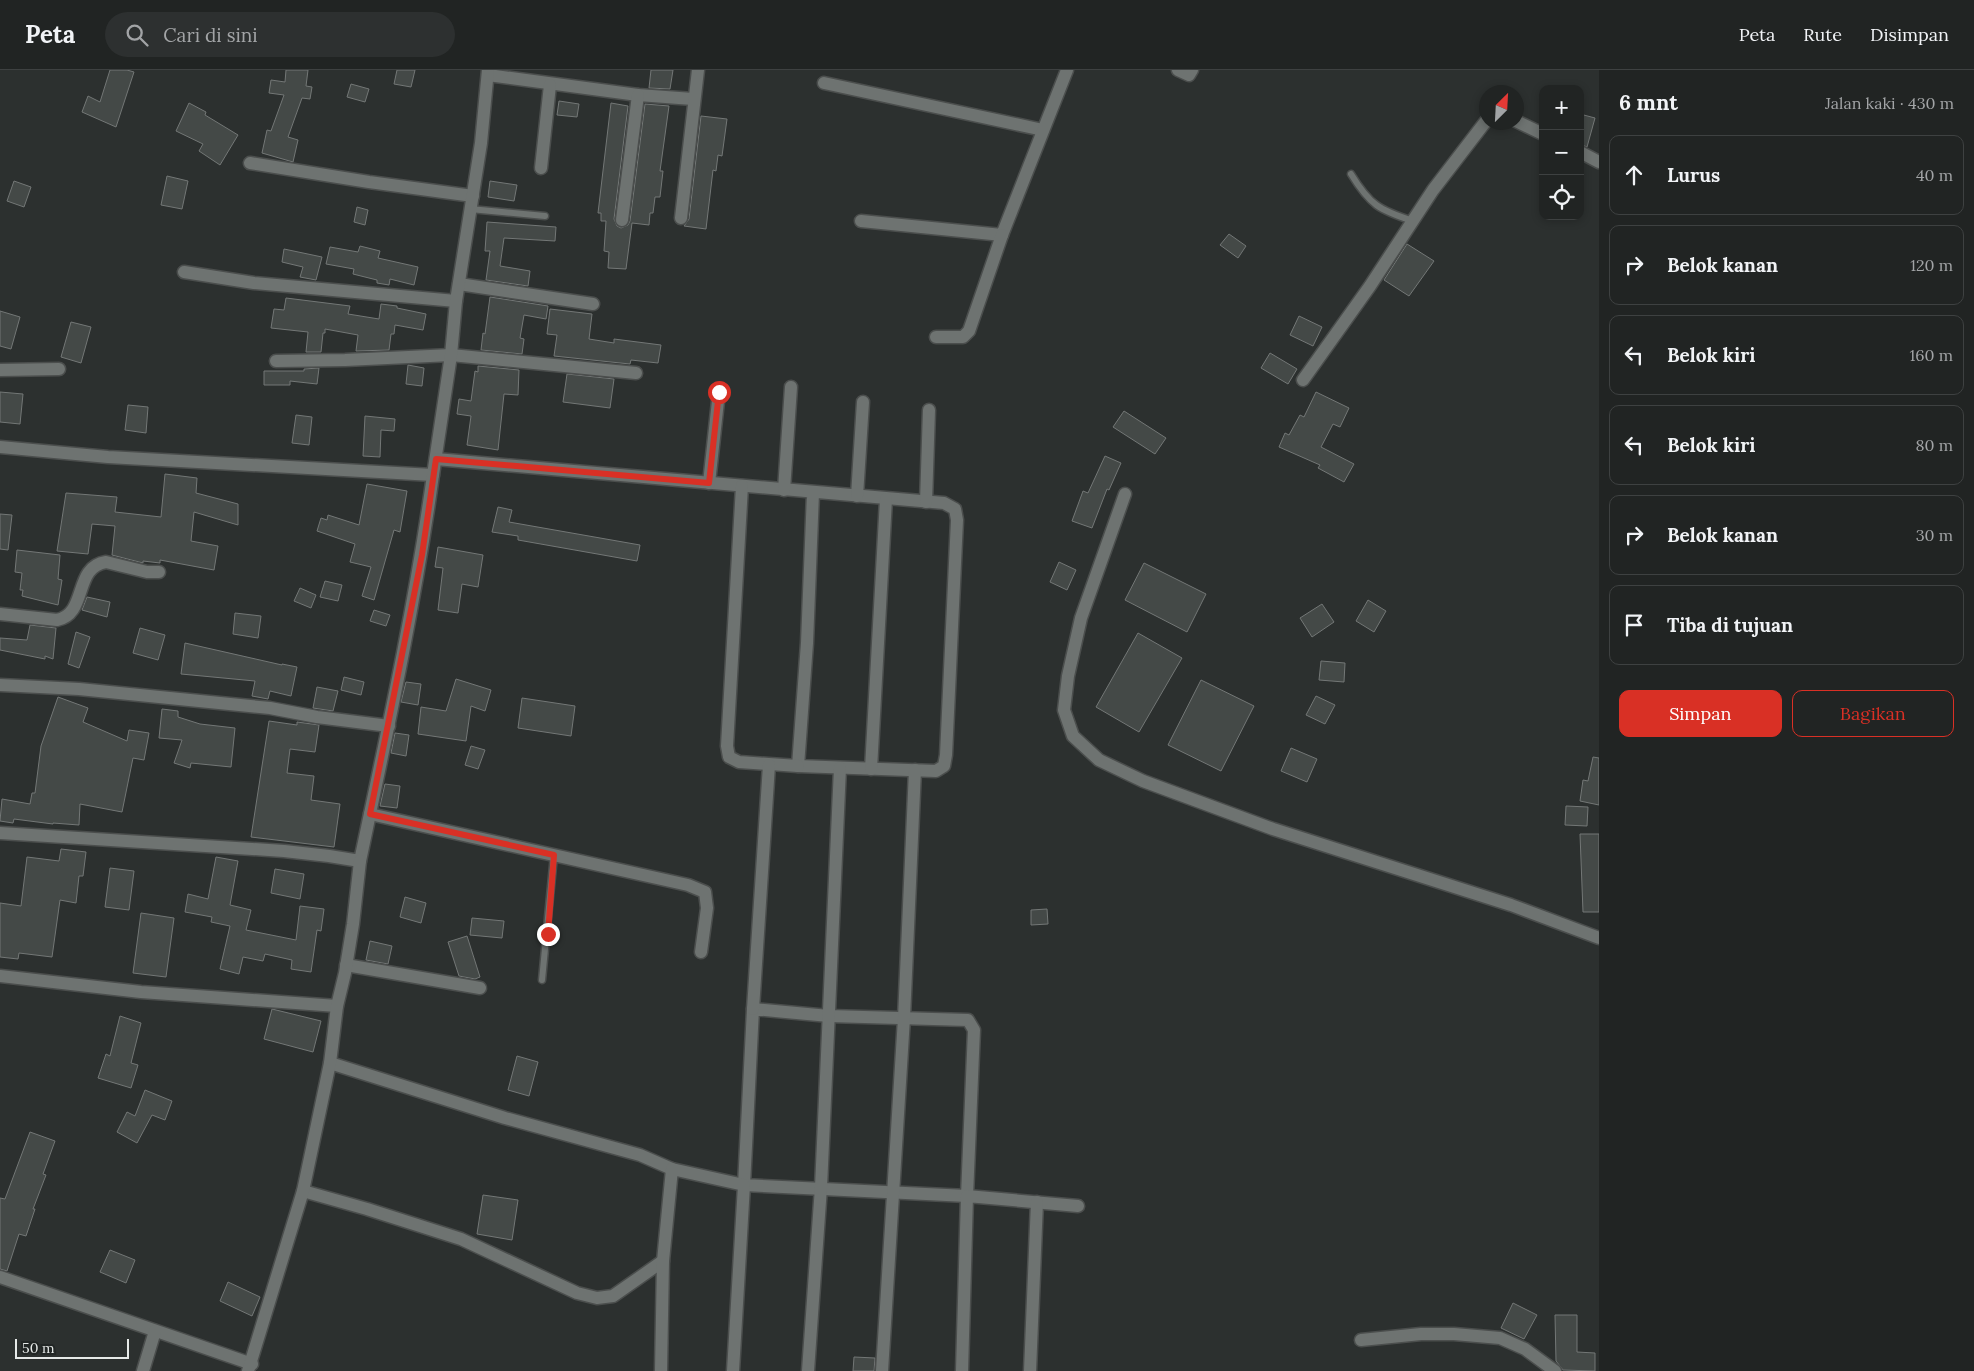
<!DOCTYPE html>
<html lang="id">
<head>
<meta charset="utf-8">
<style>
  :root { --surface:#212423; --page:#2d3030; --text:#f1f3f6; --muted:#a2a4a6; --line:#3e4141; --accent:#d93025 }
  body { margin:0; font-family:Lora,serif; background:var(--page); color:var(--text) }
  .controls { position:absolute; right:15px; top:15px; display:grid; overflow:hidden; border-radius:10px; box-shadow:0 2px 8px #0003 }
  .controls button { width:45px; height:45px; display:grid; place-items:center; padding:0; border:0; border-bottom:1px solid var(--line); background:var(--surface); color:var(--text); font:25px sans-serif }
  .compass { position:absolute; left:1479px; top:15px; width:45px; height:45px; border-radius:50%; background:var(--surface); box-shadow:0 2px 8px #0003; rotate:24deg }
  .scale { position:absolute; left:15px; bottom:12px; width:114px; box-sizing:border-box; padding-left:5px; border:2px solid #e6e9e8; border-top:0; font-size:14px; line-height:18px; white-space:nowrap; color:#e6e9e8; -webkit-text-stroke:4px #222625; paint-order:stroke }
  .stop { position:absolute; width:15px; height:15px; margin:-11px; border:4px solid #d93025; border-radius:50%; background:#fff }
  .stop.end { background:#d93025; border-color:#fff; box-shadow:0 1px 5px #0008 }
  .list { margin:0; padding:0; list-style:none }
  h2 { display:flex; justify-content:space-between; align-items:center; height:65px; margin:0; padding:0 20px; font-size:21px }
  h2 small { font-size:16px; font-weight:400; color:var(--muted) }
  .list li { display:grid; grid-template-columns:32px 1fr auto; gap:15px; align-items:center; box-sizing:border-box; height:80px; margin:0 10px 10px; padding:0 10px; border:1px solid var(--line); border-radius:10px }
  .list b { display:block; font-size:19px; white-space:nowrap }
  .list em { font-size:16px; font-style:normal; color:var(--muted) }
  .actions { display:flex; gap:10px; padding:15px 20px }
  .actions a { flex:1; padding:11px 0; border:1px solid var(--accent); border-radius:10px; text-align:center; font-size:18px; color:var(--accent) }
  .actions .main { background:var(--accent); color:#fff }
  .icon { flex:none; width:28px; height:28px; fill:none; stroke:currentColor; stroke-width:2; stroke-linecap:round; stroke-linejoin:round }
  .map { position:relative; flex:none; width:1599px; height:1301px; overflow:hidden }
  header { display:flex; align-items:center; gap:30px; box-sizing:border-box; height:70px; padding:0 25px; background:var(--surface); border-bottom:1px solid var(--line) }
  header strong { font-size:24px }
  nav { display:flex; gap:28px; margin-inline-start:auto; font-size:18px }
  .search { width:350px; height:45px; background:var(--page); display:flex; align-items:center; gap:12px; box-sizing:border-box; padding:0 18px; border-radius:28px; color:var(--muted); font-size:19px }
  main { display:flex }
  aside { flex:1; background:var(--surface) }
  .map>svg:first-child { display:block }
  .building { fill:#444947; stroke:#737776 }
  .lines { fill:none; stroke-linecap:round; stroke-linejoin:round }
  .lane-casing { stroke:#4b4e4d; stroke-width:9 }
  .street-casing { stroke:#4b4e4d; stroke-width:15 }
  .lane { stroke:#6e7371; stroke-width:6 }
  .street { stroke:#6e7371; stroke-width:12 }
  .route { stroke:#d93025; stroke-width:6 }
</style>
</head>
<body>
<header>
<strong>Peta</strong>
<div class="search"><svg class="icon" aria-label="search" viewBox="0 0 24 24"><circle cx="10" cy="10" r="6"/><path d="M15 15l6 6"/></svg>Cari di sini</div>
<nav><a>Peta</a><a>Rute</a><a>Disimpan</a></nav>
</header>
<main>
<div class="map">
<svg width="1599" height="1301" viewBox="0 0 1599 1301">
  <rect width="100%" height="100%" fill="#2c302f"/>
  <!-- building -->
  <g class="building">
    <polygon points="110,0 127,0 134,2 116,57 82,42 88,26 100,32"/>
    <polygon points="286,0 308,0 306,16 312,17 310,29 302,28 288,67 298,70 293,92 262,83 267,60 271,61 284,25 269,23 271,10 285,12"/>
    <polygon points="397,0 415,0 411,17 394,14"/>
    <polygon points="651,0 673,0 670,19 649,18"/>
    <polygon points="351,14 369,19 365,32 347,27"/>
    <polygon points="559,31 579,34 577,47 557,45"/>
    <polygon points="189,33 206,42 205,45 238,65 220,95 199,81 203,74 176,61"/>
    <polygon points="611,33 628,36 614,149 617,156 621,158 628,155 630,151 645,34 669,36 660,101 663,101 660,127 655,127 653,143 650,143 649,155 632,153 626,199 608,198 609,182 604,181 606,151 601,151 601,143 598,143"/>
    <polygon points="1580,44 1595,48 1587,77 1580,74"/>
    <polygon points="701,46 727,49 722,86 718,85 716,101 713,100 706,159 684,156 689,149"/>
    <polygon points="167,106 188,111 182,139 161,135"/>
    <polygon points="14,111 31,117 24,137 7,131"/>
    <polygon points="490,111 517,115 514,131 488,127"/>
    <polygon points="357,137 368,140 365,155 354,152"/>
    <polygon points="487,152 556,157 555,171 504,168 500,196 530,201 528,216 486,210 490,181 485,181"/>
    <polygon points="1229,164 1246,176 1238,188 1220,175"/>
    <polygon points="1407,174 1434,191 1409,226 1384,210"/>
    <polygon points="360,176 380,181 378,188 418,197 414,215 390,209 389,215 377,213 377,210 353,204 354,199 326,194 330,177 358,182"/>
    <polygon points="284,179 322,187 316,210 300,207 303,197 282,192"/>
    <polygon points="490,227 548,236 546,249 524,245 520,268 524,269 522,284 481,280 483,263 485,264"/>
    <polygon points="286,228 350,236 348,244 379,249 381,234 397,236 397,238 426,244 423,260 395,255 394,264 391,264 389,280 356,281 358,265 325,259 325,263 323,263 321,282 306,282 308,262 271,258 274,239 284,240"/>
    <polygon points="550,239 592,244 589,269 614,273 614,269 661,275 658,293 631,290 630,294 554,286 557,265 547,264"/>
    <polygon points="0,241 20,247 11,279 0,276"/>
    <polygon points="1299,246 1322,257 1313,276 1290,265"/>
    <polygon points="71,252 91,257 81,293 61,287"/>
    <polygon points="1270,283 1297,299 1288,314 1261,298"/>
    <polygon points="408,295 424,298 422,316 406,314"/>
    <polygon points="478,296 519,300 518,325 504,324 498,380 467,375 471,346 457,344 459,329 471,331 475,301 478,302"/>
    <polygon points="319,298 317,314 290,311 290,315 264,315 264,301 304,301 304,299"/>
    <polygon points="567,304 614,309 610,338 563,332"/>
    <polygon points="0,322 23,324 20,354 0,352"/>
    <polygon points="1316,322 1349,338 1340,357 1333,354 1321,377 1354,394 1344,412 1318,398 1320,395 1279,377 1285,363 1289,365 1300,345 1304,347"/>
    <polygon points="128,335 148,337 146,363 125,360"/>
    <polygon points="1124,341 1166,368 1155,384 1113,357"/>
    <polygon points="296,345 312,347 309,375 292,373"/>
    <polygon points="365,346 395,349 394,361 381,360 380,387 363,386"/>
    <polygon points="1105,386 1121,393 1109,420 1107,419 1092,458 1072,451 1083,421 1088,423"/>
    <polygon points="165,404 197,408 196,423 238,434 238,455 194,442 191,471 218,476 214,500 160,490 160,493 143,491 143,493 112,485 115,456 92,454 88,484 57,481 66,423 117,427 115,442 161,447"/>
    <polygon points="367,414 407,421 400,462 394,460 374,530 362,526 371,497 350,492 355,474 317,461 321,448 327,450 328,445 359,455"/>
    <polygon points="498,437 512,440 509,452 640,475 637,491 518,470 518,466 492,462"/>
    <polygon points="0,444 12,445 8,480 0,479"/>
    <polygon points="438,477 483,485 478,517 462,514 458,543 438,540 443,498 435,497"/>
    <polygon points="17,480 60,485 58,509 62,510 58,535 22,526 23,520 20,520 22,503 15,502"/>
    <polygon points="1059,492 1076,500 1067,520 1050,512"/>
    <polygon points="1144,493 1206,524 1187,562 1125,530"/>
    <polygon points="325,511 342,515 338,531 320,527"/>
    <polygon points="300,518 316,525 311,538 294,531"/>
    <polygon points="87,527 110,532 107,547 82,540"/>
    <polygon points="1368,530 1386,541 1374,562 1356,551"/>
    <polygon points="1322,534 1334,552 1312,567 1300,548"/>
    <polygon points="374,540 390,545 386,556 370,551"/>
    <polygon points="235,543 261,546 258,568 233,564"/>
    <polygon points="30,555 56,558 53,589 45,586 45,589 0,580 0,568 27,570"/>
    <polygon points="140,558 165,565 158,590 133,583"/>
    <polygon points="76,562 90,567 79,598 68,594"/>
    <polygon points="1138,563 1182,588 1139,662 1096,637"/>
    <polygon points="185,573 282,595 282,594 297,597 291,626 270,621 268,629 252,626 255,611 181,604"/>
    <polygon points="1321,591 1345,593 1344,612 1319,610"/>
    <polygon points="344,607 364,612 361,625 341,620"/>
    <polygon points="456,609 491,620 485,641 471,636 466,671 418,664 421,637 446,641"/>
    <polygon points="1201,610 1254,636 1221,701 1168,675"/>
    <polygon points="406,612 421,614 418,635 401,632"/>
    <polygon points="317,617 338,621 333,641 313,638"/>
    <polygon points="1316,626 1335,635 1325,654 1306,645"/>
    <polygon points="58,627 88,638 83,652 127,671 129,660 149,663 144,690 133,688 122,742 80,734 79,755 53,753 53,754 14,749 13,753 0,751 2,729 30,734 32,723 35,723 41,676"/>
    <polygon points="522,628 575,636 571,666 518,658"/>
    <polygon points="162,639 178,641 178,647 200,654 235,658 231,697 191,693 190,698 174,693 182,670 159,668"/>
    <polygon points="269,651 297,655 297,652 319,655 315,682 290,679 287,703 314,706 311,730 340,734 334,777 251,767"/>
    <polygon points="395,663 409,665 406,686 391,683"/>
    <polygon points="471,676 485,680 478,699 465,695"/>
    <polygon points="1291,678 1317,689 1307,712 1281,701"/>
    <polygon points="1593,687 1599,688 1599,735 1580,731 1583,710 1588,711"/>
    <polygon points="385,714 400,716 397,738 380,736"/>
    <polygon points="1566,736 1588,737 1587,756 1565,755"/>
    <polygon points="1580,764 1599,764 1599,842 1583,842"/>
    <polygon points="61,779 86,782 83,806 79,806 76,833 60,830 52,887 19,883 18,889 0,887 0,833 21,836 27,787 59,791"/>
    <polygon points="216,787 238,791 230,835 251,840 246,860 296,870 300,836 324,839 321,861 317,860 311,902 291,899 292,890 265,884 263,891 243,887 239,904 220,899 230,856 211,852 212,847 185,842 188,824 208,829"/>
    <polygon points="110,798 134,801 129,840 105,837"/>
    <polygon points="275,799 304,804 300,829 271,823"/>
    <polygon points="405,827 426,833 421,853 400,847"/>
    <polygon points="1047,839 1048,854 1031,855 1031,840"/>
    <polygon points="141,843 174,848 166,907 133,903"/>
    <polygon points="472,848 504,851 502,868 470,865"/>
    <polygon points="467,866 480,907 475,909 459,906 448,872"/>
    <polygon points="370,871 392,876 388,894 366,890"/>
    <polygon points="272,939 321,951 313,982 264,969"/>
    <polygon points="120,946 141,953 131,993 138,995 131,1018 98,1008 106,984 110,986"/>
    <polygon points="517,986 538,992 529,1026 508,1020"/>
    <polygon points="145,1020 172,1031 165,1050 152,1045 137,1073 117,1062 127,1042 135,1046"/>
    <polygon points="30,1062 55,1071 43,1104 46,1105 33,1139 35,1139 26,1166 19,1164 7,1201 0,1199 0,1128 5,1129"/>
    <polygon points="483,1125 518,1130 512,1170 477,1164"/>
    <polygon points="110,1180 135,1190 126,1213 100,1202"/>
    <polygon points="228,1212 260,1227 252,1246 220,1231"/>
    <polygon points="1513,1233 1537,1245 1524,1269 1501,1258"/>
    <polygon points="1555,1245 1577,1245 1577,1282 1595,1283 1595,1301 1563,1300 1556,1291"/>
    <polygon points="854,1287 875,1288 874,1301 853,1301"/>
  </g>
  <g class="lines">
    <!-- lane casing -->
    <g class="lane-casing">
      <g id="lane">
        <path d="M1351,104C1370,135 1379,140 1413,151"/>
        <polyline points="470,139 545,146"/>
        <polyline points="542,910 554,785"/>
      </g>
    </g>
    <!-- street casing -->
    <g class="street-casing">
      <g id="street">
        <polyline points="1178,0 1189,5 1192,0"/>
        <polyline points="488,5 638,25 693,29"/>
        <polyline points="824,13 1043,60"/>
        <polyline points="1516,51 1543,64"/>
        <polyline points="1580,82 1599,92"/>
        <polyline points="250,93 369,112 473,126"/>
        <polyline points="541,98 550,15"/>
        <polyline points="681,148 698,0"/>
        <polyline points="622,150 638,25"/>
        <polyline points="861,151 1002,165 1067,0"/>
        <polyline points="184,202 254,213 456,231"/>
        <polyline points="459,214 593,234"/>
        <polyline points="936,267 963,267 969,261 1002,165"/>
        <polyline points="276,291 345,290 451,285 636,303"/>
        <polyline points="0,300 59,299"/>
        <polyline points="1303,310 1370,216 1433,120 1486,51"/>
        <polyline points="0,377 108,387 433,405 451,285 456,231 481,73 488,0"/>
        <polyline points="436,389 944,433 955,439 957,450 946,685 944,696 936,701 798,696 807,573 813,423"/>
        <polyline points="709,413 719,322"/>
        <polyline points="742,416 727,676 729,687 739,692 798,696"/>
        <polyline points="784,420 791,317"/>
        <polyline points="1125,424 1081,548 1068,606 1064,640 1073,666 1099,690 1143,711 1273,759 1511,835 1599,868"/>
        <polyline points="857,426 863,332"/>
        <polyline points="926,432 929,340"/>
        <path d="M0,544L57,550C88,544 73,497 106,492L147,502H159"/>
        <polyline points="0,615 79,619 270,638 317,647 389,656"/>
        <polyline points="871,699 886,429"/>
        <polyline points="370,744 688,815 705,822 707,838 701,882"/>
        <path d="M0,763L284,781L329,786L360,791C387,663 415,535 433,405"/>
        <polyline points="346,895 480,918"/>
        <polyline points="0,906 141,922 337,936"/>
        <polygon points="753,939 829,946 968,950 974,960 967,1126 744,1115"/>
        <polyline points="753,939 769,695"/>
        <polyline points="330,993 505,1048 640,1085 672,1099"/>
        <polyline points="303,1121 367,1139 461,1169 577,1223 597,1228 613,1226 663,1191"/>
        <polyline points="0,1207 252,1294"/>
        <polyline points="1361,1270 1421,1264 1454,1264 1500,1268 1525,1279 1555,1301"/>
        <polyline points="143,1301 155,1261"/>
        <polyline points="248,1301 303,1121 330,993 337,936 345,903 353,854 360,791"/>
        <polyline points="661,1301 663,1191 672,1099 744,1115 733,1301"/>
        <polyline points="808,1301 821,1117 840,698"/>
        <polyline points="882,1301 904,948 915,700"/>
        <polyline points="962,1301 967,1126 1078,1136"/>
        <polyline points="1030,1301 1037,1132"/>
      </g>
    </g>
    <!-- lane -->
    <use href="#lane" class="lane"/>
    <!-- street -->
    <use href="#street" class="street"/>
  </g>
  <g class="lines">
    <!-- route -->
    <polyline class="route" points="548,864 554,785 370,744 422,485 436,389 709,413 719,322"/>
  </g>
</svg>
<div class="controls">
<button>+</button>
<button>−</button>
<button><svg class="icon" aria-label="locate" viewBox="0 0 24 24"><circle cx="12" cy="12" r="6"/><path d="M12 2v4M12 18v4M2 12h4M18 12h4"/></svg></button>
</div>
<svg class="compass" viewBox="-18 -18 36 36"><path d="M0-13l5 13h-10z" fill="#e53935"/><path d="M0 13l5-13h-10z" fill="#a2a4a6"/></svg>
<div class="scale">50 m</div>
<div class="stop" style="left:719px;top:322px"></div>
<div class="stop end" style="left:548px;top:864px"></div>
</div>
<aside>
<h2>6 mnt<small>Jalan kaki · 430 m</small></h2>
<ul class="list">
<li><svg class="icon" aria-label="ahead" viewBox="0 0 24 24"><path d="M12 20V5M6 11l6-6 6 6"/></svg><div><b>Lurus</b></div><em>40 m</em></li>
<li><svg class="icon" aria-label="right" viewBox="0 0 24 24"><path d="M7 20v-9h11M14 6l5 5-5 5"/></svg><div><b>Belok kanan</b></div><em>120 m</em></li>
<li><svg class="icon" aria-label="left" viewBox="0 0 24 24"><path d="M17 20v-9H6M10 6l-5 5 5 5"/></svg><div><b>Belok kiri</b></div><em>160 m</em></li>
<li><svg class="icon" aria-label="left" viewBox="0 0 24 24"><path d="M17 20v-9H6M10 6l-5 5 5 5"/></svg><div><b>Belok kiri</b></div><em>80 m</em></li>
<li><svg class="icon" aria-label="right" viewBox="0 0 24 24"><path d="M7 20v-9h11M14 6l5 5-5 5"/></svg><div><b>Belok kanan</b></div><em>30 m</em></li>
<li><svg class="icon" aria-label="arrive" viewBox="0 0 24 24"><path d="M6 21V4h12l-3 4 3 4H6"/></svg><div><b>Tiba di tujuan</b></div></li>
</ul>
<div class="actions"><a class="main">Simpan</a><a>Bagikan</a></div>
</aside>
</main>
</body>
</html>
